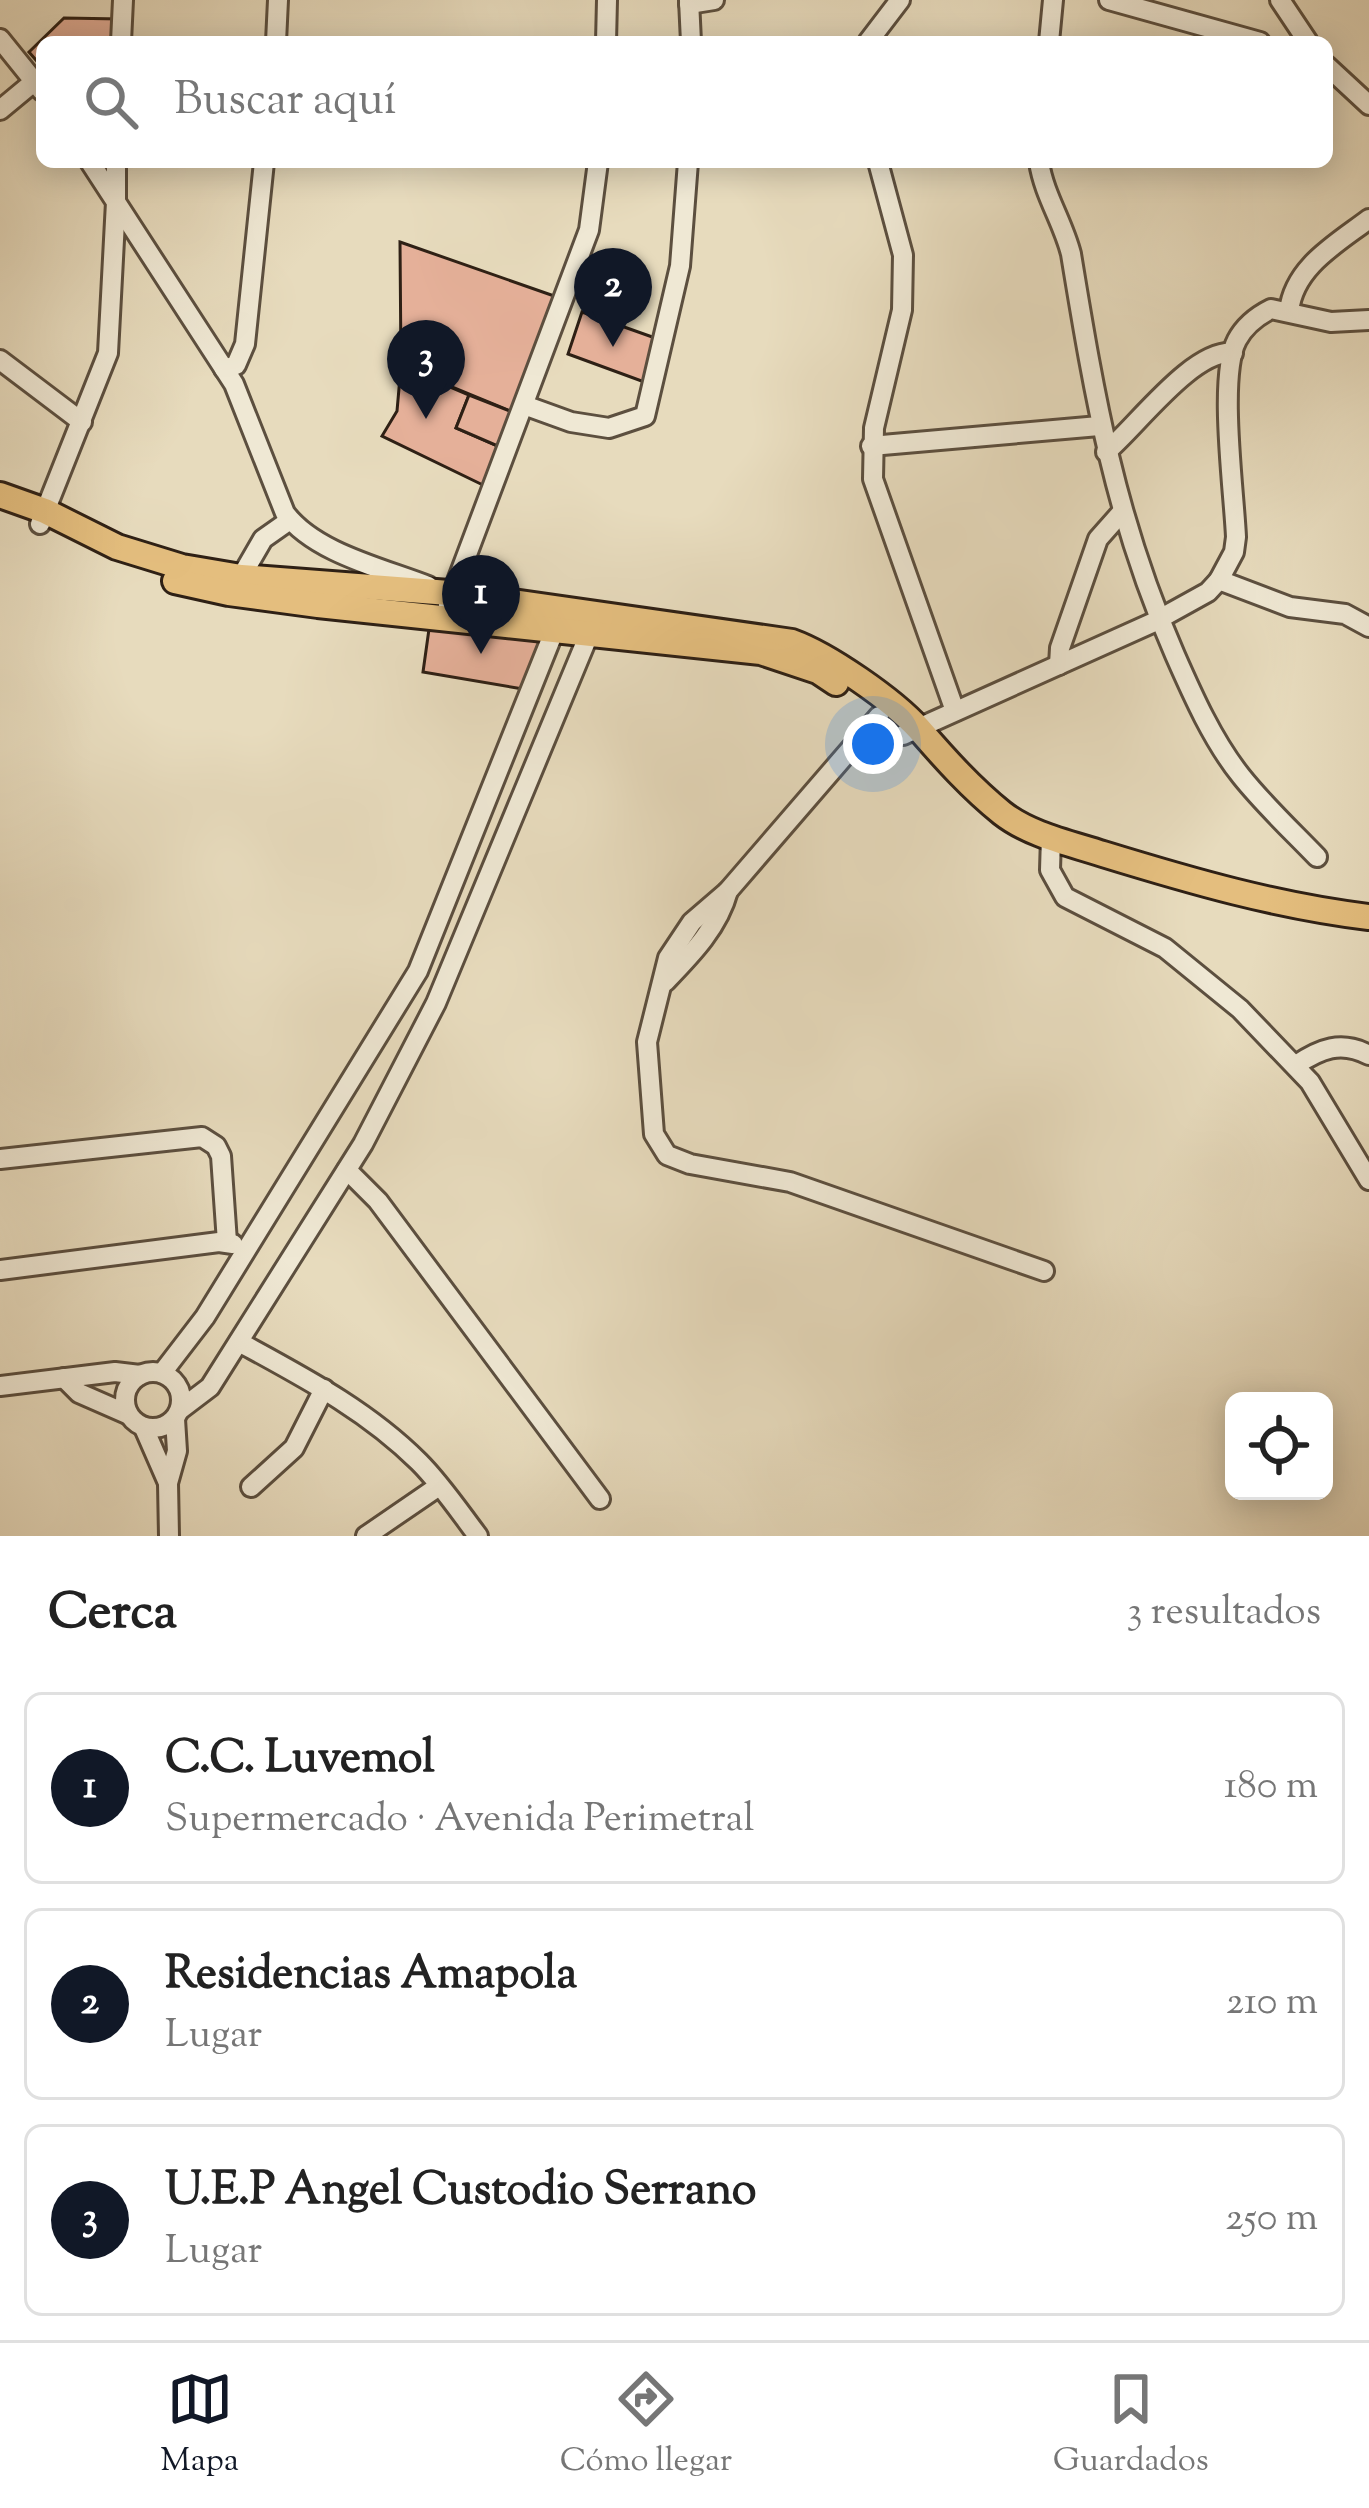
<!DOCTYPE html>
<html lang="es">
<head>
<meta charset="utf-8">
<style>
  :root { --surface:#fff; --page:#f2f2f2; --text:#222; --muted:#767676; --line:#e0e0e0; --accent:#111827 }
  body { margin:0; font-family:"Sorts Mill Goudy",serif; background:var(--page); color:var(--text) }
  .controls { position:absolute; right:36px; bottom:36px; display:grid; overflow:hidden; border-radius:18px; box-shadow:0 6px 30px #0003 }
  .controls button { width:108px; height:108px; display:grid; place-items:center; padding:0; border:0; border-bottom:3px solid var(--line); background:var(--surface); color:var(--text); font:60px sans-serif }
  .you { position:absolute; left:873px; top:744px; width:42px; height:42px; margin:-30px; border:9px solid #fff; border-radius:50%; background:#1a73e8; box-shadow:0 0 0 18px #1a73e833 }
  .badge { display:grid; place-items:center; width:78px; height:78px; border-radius:50%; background:var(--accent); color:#fff; font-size:39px; font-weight:700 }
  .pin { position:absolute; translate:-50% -99px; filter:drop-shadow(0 3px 6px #0008) }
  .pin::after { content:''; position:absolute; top:63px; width:42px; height:36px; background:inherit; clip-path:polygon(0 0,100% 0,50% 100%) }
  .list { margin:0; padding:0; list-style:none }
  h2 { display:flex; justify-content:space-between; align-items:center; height:156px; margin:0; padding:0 48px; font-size:51px }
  h2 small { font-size:39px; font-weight:400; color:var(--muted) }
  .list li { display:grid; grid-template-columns:78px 1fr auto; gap:36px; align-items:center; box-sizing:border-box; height:192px; margin:0 24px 24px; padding:0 24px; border:3px solid var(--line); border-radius:18px }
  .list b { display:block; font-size:45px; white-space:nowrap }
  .list p { margin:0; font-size:39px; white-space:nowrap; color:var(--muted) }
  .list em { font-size:39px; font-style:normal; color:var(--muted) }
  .icon { flex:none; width:66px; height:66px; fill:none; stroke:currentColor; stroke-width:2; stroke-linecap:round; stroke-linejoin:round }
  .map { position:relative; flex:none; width:1369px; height:1536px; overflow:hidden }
  .search { position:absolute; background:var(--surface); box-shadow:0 6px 30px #0003; left:36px; right:36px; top:36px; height:132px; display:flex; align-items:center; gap:30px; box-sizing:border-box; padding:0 42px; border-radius:18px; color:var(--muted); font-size:45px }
  .sheet { height:804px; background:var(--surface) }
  nav { display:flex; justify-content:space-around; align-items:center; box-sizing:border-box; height:168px; border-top:3px solid var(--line); background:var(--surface); font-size:33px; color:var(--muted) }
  nav a { display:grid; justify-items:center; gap:6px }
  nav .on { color:var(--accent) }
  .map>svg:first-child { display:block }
  .building { fill:#e5b099; stroke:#2e2015; stroke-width:3 }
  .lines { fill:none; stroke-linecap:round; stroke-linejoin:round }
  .minor-casing { stroke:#5c4f3f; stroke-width:24 }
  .major-casing { stroke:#2e2015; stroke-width:30 }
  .minor { stroke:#efe8d4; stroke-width:18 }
  .major { stroke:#e4be7e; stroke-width:24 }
</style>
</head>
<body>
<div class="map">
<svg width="1369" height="1536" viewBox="0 0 1369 1536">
  <rect width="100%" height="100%" fill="#e7dbbd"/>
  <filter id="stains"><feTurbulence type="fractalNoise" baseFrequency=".00167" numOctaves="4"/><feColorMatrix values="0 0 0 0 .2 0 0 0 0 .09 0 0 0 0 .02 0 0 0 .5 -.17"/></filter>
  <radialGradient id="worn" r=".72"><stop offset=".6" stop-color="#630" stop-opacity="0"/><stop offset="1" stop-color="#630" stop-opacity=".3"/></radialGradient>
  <!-- building -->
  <g class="building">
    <polygon points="64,18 120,19 117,34 101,42 42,42 42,67 29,52"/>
    <polygon points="400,242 557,297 515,413 401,366"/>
    <polygon points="582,312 658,339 647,383 568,354"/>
    <polygon points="401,366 469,395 456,428 500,447 485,486 382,436 397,411"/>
    <polygon points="469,395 515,413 500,447 456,428"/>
    <polygon points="430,622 544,635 523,689 423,672"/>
  </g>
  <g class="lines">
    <!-- minor casing -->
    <g class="minor-casing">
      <g id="minor">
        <polyline points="689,0 691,42"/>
        <polyline points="1109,0 1260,42"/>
        <polyline points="1280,0 1308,42"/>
        <polyline points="689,4 714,0"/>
        <polyline points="0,39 42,91"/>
        <polyline points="121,42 123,0"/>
        <polyline points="276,42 278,0"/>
        <polyline points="606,42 607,0"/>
        <polyline points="868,42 900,0"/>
        <polyline points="1049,42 1053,0"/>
        <polyline points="1327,66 1369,105"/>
        <polyline points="0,110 35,81"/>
        <path d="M116,162V202L234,384L285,513C315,553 382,568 428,586"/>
        <polyline points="878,162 903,255 902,310 874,428 873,479 955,711"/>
        <path d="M1039,162C1044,195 1063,222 1071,254C1095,400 1115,518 1175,655C1193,696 1213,741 1241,776C1264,805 1292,831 1317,857"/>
        <path d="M1289,311C1294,267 1336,244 1369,219"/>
        <polyline points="0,360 82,422"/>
        <polyline points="224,369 236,365 245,344 264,162"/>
        <polyline points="524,405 571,422 609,428 645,416 680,266 688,162"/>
        <polyline points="871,446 1099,426"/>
        <path d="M1106,452C1137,426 1193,349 1233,353"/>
        <polyline points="40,524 108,353 116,202 90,162"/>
        <polyline points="241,577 263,539 290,520"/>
        <polyline points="1219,580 1290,607 1345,614 1369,627"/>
        <polyline points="448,605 589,230 598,162"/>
        <polyline points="1059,665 1060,648 1098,539 1121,513"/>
        <polyline points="879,716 728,891 692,922 668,958 647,1042 654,1134 667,1155 690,1164 790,1182 1044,1271"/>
        <path d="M903,735L1152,623L1208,592L1219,580L1234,552L1236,537C1234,491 1218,376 1237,340C1245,325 1257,316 1271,309L1331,322L1369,320"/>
        <polyline points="1051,837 1050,870 1065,897 1165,948 1240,1009 1310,1082 1369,1180"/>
        <path d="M665,982C691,955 718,928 728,891"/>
        <path d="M1296,1065C1320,1049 1341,1040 1369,1055"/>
        <polyline points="0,1159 202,1137 216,1146 221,1156 227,1242"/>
        <polyline points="347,1170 378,1201 600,1499"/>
        <polyline points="0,1270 219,1242 233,1244"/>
        <path d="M239,1342C303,1377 367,1410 419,1462C441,1484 459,1511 478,1536"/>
        <circle cx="153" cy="1400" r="28"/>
        <polyline points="162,1373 205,1317 418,971 559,619"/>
        <polyline points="64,1378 79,1393 127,1414"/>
        <polyline points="0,1386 115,1372 140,1375"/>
        <polyline points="181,1409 210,1387 363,1144 436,1003 592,627"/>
        <polyline points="144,1428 168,1483"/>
        <polyline points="251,1487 294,1448 324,1389"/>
        <polyline points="169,1536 168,1483 177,1451 175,1419"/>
        <polyline points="366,1536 439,1486"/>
      </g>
    </g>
    <!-- major casing -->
    <g class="major-casing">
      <g id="major">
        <path d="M0,495L45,511L117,547L182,567L241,577L449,593L792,642C828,655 893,700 919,729C945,759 971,788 1002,813C1030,835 1069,843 1103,854C1191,881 1277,906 1369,917"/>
        <polyline points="175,581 229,593 318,605 761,652 818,671 836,683"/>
      </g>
    </g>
    <!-- minor -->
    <use href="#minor" class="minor"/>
    <!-- major -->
    <use href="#major" class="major"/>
  </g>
  <rect width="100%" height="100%" filter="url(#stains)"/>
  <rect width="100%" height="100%" fill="url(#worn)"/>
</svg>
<div class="controls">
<button><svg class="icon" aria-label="locate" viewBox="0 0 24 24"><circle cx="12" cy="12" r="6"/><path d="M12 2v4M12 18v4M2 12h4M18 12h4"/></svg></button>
</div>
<div class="you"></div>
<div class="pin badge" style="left:481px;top:654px">1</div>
<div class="pin badge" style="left:613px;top:347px">2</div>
<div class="pin badge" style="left:426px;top:419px">3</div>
<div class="search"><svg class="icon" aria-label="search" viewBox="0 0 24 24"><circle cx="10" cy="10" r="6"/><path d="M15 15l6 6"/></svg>Buscar aquí</div>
</div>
<section class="sheet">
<h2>Cerca<small>3 resultados</small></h2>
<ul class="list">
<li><span class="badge">1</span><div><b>C.C. Luvemol</b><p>Supermercado · Avenida Perimetral</p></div><em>180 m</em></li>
<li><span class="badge">2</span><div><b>Residencias Amapola</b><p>Lugar</p></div><em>210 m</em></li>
<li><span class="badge">3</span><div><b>U.E.P Angel Custodio Serrano</b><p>Lugar</p></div><em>250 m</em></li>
</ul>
</section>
<nav>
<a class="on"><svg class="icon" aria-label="map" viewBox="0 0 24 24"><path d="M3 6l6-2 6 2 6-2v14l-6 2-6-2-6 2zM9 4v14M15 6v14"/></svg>Mapa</a>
<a><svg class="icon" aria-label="directions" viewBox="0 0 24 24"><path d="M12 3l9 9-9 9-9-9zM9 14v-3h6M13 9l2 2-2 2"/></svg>Cómo llegar</a>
<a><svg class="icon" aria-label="saved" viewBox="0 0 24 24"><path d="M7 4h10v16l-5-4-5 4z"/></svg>Guardados</a>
</nav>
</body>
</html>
